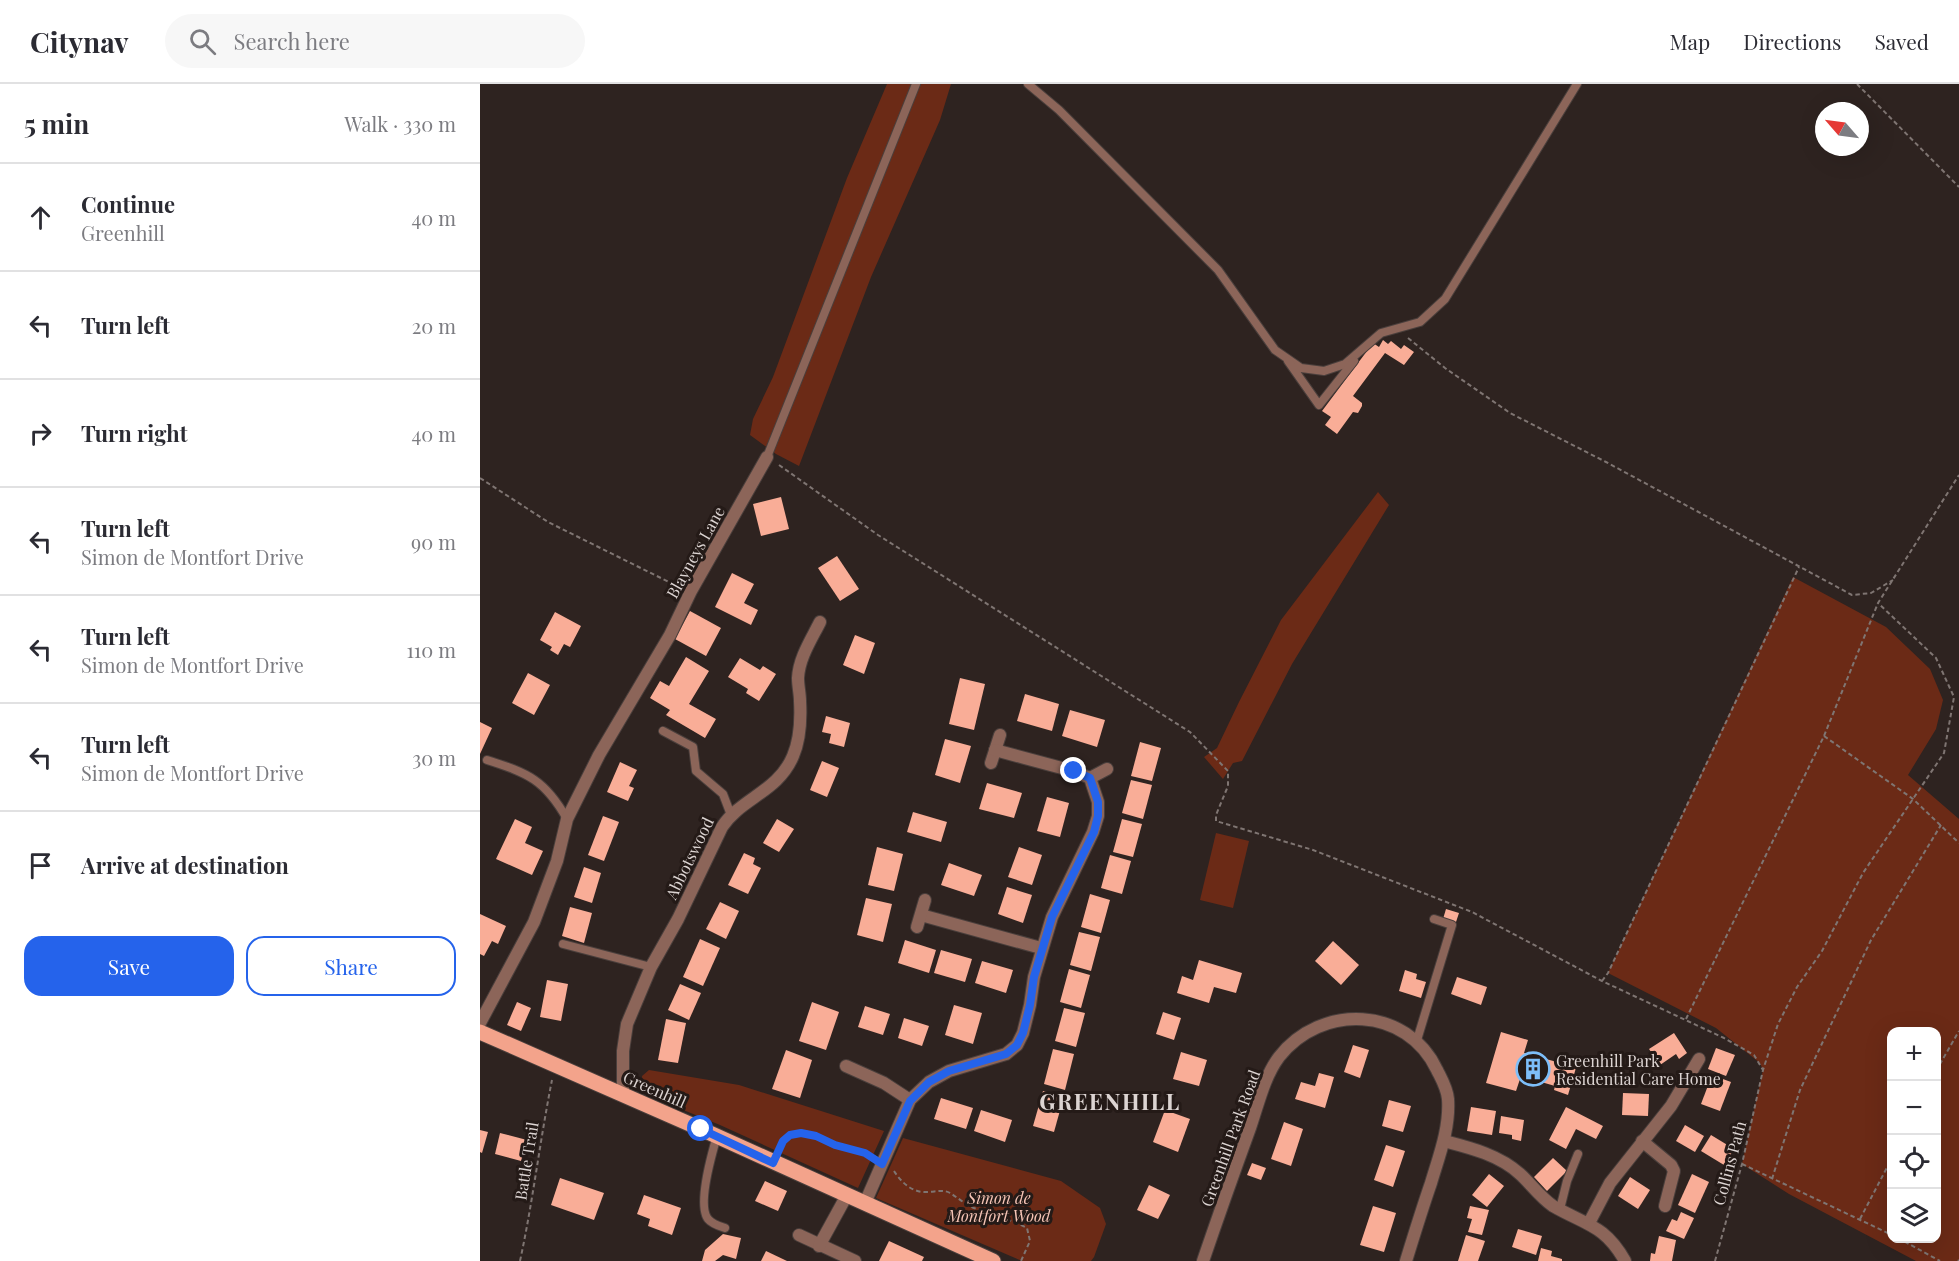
<!DOCTYPE html>
<html lang="en">
<head>
<meta charset="utf-8">
<style>
  :root { --surface:#fff; --page:#f7f7f7; --text:#2b2b33; --muted:#7c7c81; --line:#e1e1e2; --accent:#2563eb }
  body { margin:0; font-family:"Playfair Display",serif; background:var(--page); color:var(--text) }
  .controls { position:absolute; right:18px; bottom:18px; display:grid; overflow:hidden; border-radius:12px; box-shadow:0 6px 24px #0002 }
  .controls button { width:54px; height:54px; display:grid; place-items:center; padding:0; border:0; border-bottom:2px solid var(--line); background:var(--surface); color:var(--text); font:30px sans-serif }
  .compass { position:absolute; left:1335px; top:18px; width:54px; height:54px; border-radius:50%; background:var(--surface); box-shadow:0 6px 24px #0002; rotate:298deg }
  .stop { position:absolute; width:18px; height:18px; margin:-14px; border:4px solid #2563eb; border-radius:50%; background:#fff }
  .stop.end { background:#2563eb; border-color:#fff; box-shadow:0 2px 6px #0008 }
  .list { margin:0; padding:0; list-style:none }
  h2 { display:flex; justify-content:space-between; align-items:center; height:78px; margin:0; padding:0 24px; font-size:26px }
  h2 small { font-size:20px; font-weight:400; color:var(--muted) }
  .list li { display:grid; grid-template-columns:39px 1fr auto; gap:18px; align-items:center; box-sizing:border-box; height:108px; padding:0 24px; border-top:2px solid var(--line) }
  .list b { display:block; font-size:22px; white-space:nowrap }
  .list p { margin:0; font-size:20px; white-space:nowrap; color:var(--muted) }
  .list em { font-size:20px; font-style:normal; color:var(--muted) }
  .actions { display:flex; gap:12px; padding:18px 24px }
  .actions a { flex:1; padding:14px 0; border:2px solid var(--accent); border-radius:18px; text-align:center; font-size:21px; color:var(--accent) }
  .actions .main { background:var(--accent); color:#fff }
  .icon { flex:none; width:33px; height:33px; fill:none; stroke:currentColor; stroke-width:2; stroke-linecap:round; stroke-linejoin:round }
  .map { position:relative; flex:none; width:1479px; height:1177px; overflow:hidden }
  header { display:flex; align-items:center; gap:36px; box-sizing:border-box; height:84px; padding:0 30px; background:var(--surface); border-bottom:2px solid var(--line) }
  header strong { font-size:28px }
  nav { display:flex; gap:33px; margin-inline-start:auto; font-size:21px }
  .search { width:420px; height:54px; background:var(--page); display:flex; align-items:center; gap:15px; box-sizing:border-box; padding:0 21px; border-radius:33px; color:var(--muted); font-size:22px }
  main { display:flex }
  aside { flex:1; background:var(--surface) }
  .map>svg:first-child { display:block }
  .green { fill:#6b2a16; fill-rule:evenodd }
  .building { fill:#f9ad97 }
  .lines { fill:none; stroke-linecap:round; stroke-linejoin:round }
  .lane-casing { stroke:#4a3f3c; stroke-width:10 }
  .street-casing { stroke:#4a3f3c; stroke-width:14 }
  .primary-casing { stroke:#4a3f3c; stroke-width:17 }
  .path { stroke:#7f7572; stroke-width:2; stroke-dasharray:4.5 3; stroke-linecap:butt }
  .lane { stroke:#8c6559; stroke-width:8 }
  .street { stroke:#8c6559; stroke-width:12 }
  .primary { stroke:#f3a38b; stroke-width:15 }
  .route { stroke:#2563eb; stroke-width:8 }
  .labels { text-anchor:middle; dominant-baseline:central; stroke-width:6; stroke-linejoin:round; paint-order:stroke }
  .street-label { font-size:16px; fill:#dcd4d2; stroke:#241a17 }
  .poi-label { font-size:16px; fill:#dcd4d2; stroke:#241a17; text-anchor:start }
  .park-label { font-size:16px; font-style:italic; fill:#f6c5b6; stroke:#241a17 }
  .district-label { font-size:22px; font-weight:bold; letter-spacing:1.5px; fill:#dcd4d2; stroke:#241a17 }
</style>
</head>
<body>
<header>
<strong>Citynav</strong>
<div class="search"><svg class="icon" aria-label="search" viewBox="0 0 24 24"><circle cx="10" cy="10" r="6"/><path d="M15 15l6 6"/></svg>Search here</div>
<nav><a>Map</a><a>Directions</a><a>Saved</a></nav>
</header>
<main>
<aside>
<h2>5 min<small>Walk · 330 m</small></h2>
<ul class="list">
<li><svg class="icon" aria-label="ahead" viewBox="0 0 24 24"><path d="M12 20V5M6 11l6-6 6 6"/></svg><div><b>Continue</b><p>Greenhill</p></div><em>40 m</em></li>
<li><svg class="icon" aria-label="left" viewBox="0 0 24 24"><path d="M17 20v-9H6M10 6l-5 5 5 5"/></svg><div><b>Turn left</b></div><em>20 m</em></li>
<li><svg class="icon" aria-label="right" viewBox="0 0 24 24"><path d="M7 20v-9h11M14 6l5 5-5 5"/></svg><div><b>Turn right</b></div><em>40 m</em></li>
<li><svg class="icon" aria-label="left" viewBox="0 0 24 24"><path d="M17 20v-9H6M10 6l-5 5 5 5"/></svg><div><b>Turn left</b><p>Simon de Montfort Drive</p></div><em>90 m</em></li>
<li><svg class="icon" aria-label="left" viewBox="0 0 24 24"><path d="M17 20v-9H6M10 6l-5 5 5 5"/></svg><div><b>Turn left</b><p>Simon de Montfort Drive</p></div><em>110 m</em></li>
<li><svg class="icon" aria-label="left" viewBox="0 0 24 24"><path d="M17 20v-9H6M10 6l-5 5 5 5"/></svg><div><b>Turn left</b><p>Simon de Montfort Drive</p></div><em>30 m</em></li>
<li><svg class="icon" aria-label="arrive" viewBox="0 0 24 24"><path d="M6 21V4h12l-3 4 3 4H6"/></svg><div><b>Arrive at destination</b></div></li>
</ul>
<div class="actions"><a class="main">Save</a><a>Share</a></div>
</aside>
<div class="map">
<svg width="1479" height="1177" viewBox="0 0 1479 1177">
  <rect width="100%" height="100%" fill="#2e2320"/>
  <!-- green -->
  <g class="green">
    <polygon points="407,0 471,0 460,36 391,193 319,382 296,370 270,351 273,335 293,293 367,94"/>
    <polygon points="898,408 909,421 812,580 762,677 753,679 743,695 724,673 737,664 759,618 801,536"/>
    <path d="M1313,493L1406,543L1450,585L1463,616L1456,645L1428,691L1479,735V1177H1436L1309,1110L1262,1080L1283,986L1280,979L1236,944L1128,889ZM1412,948H1456V1154H1412Z"/>
    <polygon points="736,749 769,757 753,824 720,816"/>
    <polygon points="169,986 259,1001 404,1047 378,1104 240,1041 174,1014 163,1005 162,992"/>
    <polygon points="423,1054 581,1097 620,1124 626,1140 614,1173 611,1177 542,1177 396,1114"/>
  </g>
  <!-- building -->
  <g class="building">
    <polygon points="903,256 908,260 911,257 921,265 924,261 934,268 924,281 905,269 873,312 882,319 882,322 878,329 873,328 857,350 845,341 851,333 842,327 893,259 899,263"/>
    <polygon points="301,413 309,445 281,452 273,420"/>
    <polygon points="357,472 379,505 360,517 338,484"/>
    <polygon points="252,489 274,500 264,519 278,526 271,541 235,523"/>
    <polygon points="210,527 241,544 226,572 195,555"/>
    <polygon points="75,528 101,542 90,563 84,560 78,571 70,566 72,563 60,556"/>
    <polygon points="375,551 395,559 384,590 363,581"/>
    <polygon points="206,573 229,587 209,620 236,635 225,654 186,631 190,626 170,614 180,597 189,602"/>
    <polygon points="260,574 280,586 283,582 296,590 279,617 266,609 268,605 248,593"/>
    <polygon points="48,589 70,601 54,631 32,619"/>
    <polygon points="480,594 505,600 494,646 469,640"/>
    <polygon points="545,610 579,620 572,647 537,637"/>
    <polygon points="590,626 625,636 617,663 582,652"/>
    <polygon points="346,632 370,639 364,663 349,659 351,650 342,648"/>
    <polygon points="0,638 12,644 0,670"/>
    <polygon points="465,655 491,662 480,699 455,691"/>
    <polygon points="660,658 681,664 672,697 651,692"/>
    <polygon points="342,677 359,684 347,713 330,706"/>
    <polygon points="140,678 157,686 149,702 154,704 148,717 127,708"/>
    <polygon points="651,696 672,701 663,735 642,729"/>
    <polygon points="507,699 542,709 534,734 499,725"/>
    <polygon points="567,713 589,719 580,753 557,747"/>
    <polygon points="433,728 467,738 461,758 427,748"/>
    <polygon points="123,732 139,738 124,777 108,771"/>
    <polygon points="35,735 52,743 45,759 63,767 52,791 16,775"/>
    <polygon points="297,735 314,745 299,768 283,759"/>
    <polygon points="642,735 662,740 653,773 633,768"/>
    <polygon points="397,763 423,770 414,807 388,801"/>
    <polygon points="539,763 562,771 552,801 528,793"/>
    <polygon points="264,769 275,774 273,780 281,784 268,810 248,801"/>
    <polygon points="630,771 651,777 642,810 621,804"/>
    <polygon points="469,779 502,791 494,812 461,801"/>
    <polygon points="104,783 121,789 112,819 94,813"/>
    <polygon points="527,803 552,811 543,839 518,830"/>
    <polygon points="610,810 630,816 621,849 601,843"/>
    <polygon points="386,814 412,820 403,858 377,851"/>
    <polygon points="240,818 259,827 246,855 226,845"/>
    <polygon points="90,823 112,829 104,859 82,852"/>
    <polygon points="966,825 979,829 976,838 963,835"/>
    <polygon points="0,830 26,842 18,860 12,857 4,872 0,870"/>
    <polygon points="599,848 620,853 611,887 590,881"/>
    <polygon points="220,855 240,864 223,902 203,893"/>
    <polygon points="425,856 456,866 449,889 418,879"/>
    <polygon points="853,857 879,881 861,901 835,877"/>
    <polygon points="461,866 492,875 485,898 454,889"/>
    <polygon points="719,876 762,889 756,909 734,903 729,919 697,909 702,892 713,896"/>
    <polygon points="502,877 533,886 526,909 495,899"/>
    <polygon points="589,885 610,891 601,924 580,918"/>
    <polygon points="925,886 937,890 936,895 946,898 941,914 919,907"/>
    <polygon points="977,893 1007,903 1001,921 971,910"/>
    <polygon points="67,896 88,900 81,937 60,933"/>
    <polygon points="200,900 221,909 209,936 188,926"/>
    <polygon points="37,918 51,924 41,947 27,941"/>
    <polygon points="332,918 359,928 346,966 319,957"/>
    <polygon points="474,921 502,929 493,960 465,951"/>
    <polygon points="385,922 410,930 403,951 378,943"/>
    <polygon points="584,924 605,929 596,963 575,957"/>
    <polygon points="683,928 701,934 694,956 676,950"/>
    <polygon points="424,934 449,942 442,962 418,954"/>
    <polygon points="186,935 206,939 198,979 178,976"/>
    <polygon points="1021,948 1048,956 1044,969 1077,978 1078,972 1098,977 1088,1011 1074,1006 1075,1002 1041,992 1036,1007 1006,999"/>
    <polygon points="1194,949 1207,969 1199,975 1196,970 1180,981 1169,965"/>
    <polygon points="873,961 889,966 880,994 864,988"/>
    <polygon points="1236,964 1255,971 1246,992 1228,985"/>
    <polygon points="573,965 594,970 585,1006 564,1000"/>
    <polygon points="306,966 332,976 320,1014 292,1005"/>
    <polygon points="701,968 727,976 719,1002 693,995"/>
    <polygon points="839,989 854,993 845,1024 815,1015 821,998 835,1002"/>
    <polygon points="1232,991 1251,998 1240,1027 1221,1020"/>
    <polygon points="563,1007 584,1012 574,1048 553,1042"/>
    <polygon points="1143,1009 1169,1010 1168,1032 1142,1031"/>
    <polygon points="461,1014 493,1024 486,1045 454,1035"/>
    <polygon points="909,1016 931,1022 923,1048 902,1042"/>
    <polygon points="991,1023 1016,1027 1012,1051 987,1047"/>
    <polygon points="1086,1023 1123,1042 1116,1055 1096,1045 1086,1065 1069,1056"/>
    <polygon points="501,1026 532,1036 525,1058 494,1047"/>
    <polygon points="685,1026 710,1035 698,1068 673,1058"/>
    <polygon points="1021,1032 1044,1036 1041,1057 1032,1055 1032,1051 1019,1049"/>
    <polygon points="804,1038 823,1045 811,1082 791,1075"/>
    <polygon points="1205,1041 1224,1052 1215,1068 1196,1057"/>
    <polygon points="0,1046 8,1048 2,1069 0,1068"/>
    <polygon points="20,1049 47,1056 41,1077 15,1070"/>
    <polygon points="1231,1051 1254,1065 1244,1081 1221,1067"/>
    <polygon points="906,1061 925,1067 913,1103 894,1096"/>
    <polygon points="1073,1074 1087,1087 1067,1107 1054,1093"/>
    <polygon points="772,1079 786,1084 781,1096 767,1091"/>
    <polygon points="1009,1090 1024,1102 1007,1123 992,1111"/>
    <polygon points="1212,1090 1229,1098 1215,1129 1198,1121"/>
    <polygon points="1150,1093 1170,1106 1158,1125 1138,1112"/>
    <polygon points="80,1094 124,1109 114,1136 71,1121"/>
    <polygon points="285,1097 307,1107 298,1127 275,1117"/>
    <polygon points="669,1101 690,1111 678,1135 657,1126"/>
    <polygon points="164,1111 201,1124 192,1151 168,1142 170,1135 157,1130"/>
    <polygon points="893,1122 916,1129 904,1168 880,1161"/>
    <polygon points="990,1122 1009,1126 1002,1151 988,1148 992,1135 987,1134"/>
    <polygon points="1201,1128 1214,1134 1204,1155 1186,1147 1192,1135 1197,1137"/>
    <polygon points="1038,1145 1062,1152 1056,1171 1032,1163"/>
    <polygon points="243,1150 261,1154 256,1175 243,1171 235,1177 222,1177 225,1166"/>
    <polygon points="986,1151 1005,1157 998,1177 978,1177"/>
    <polygon points="1179,1152 1196,1156 1192,1177 1170,1177 1171,1169 1175,1170"/>
    <polygon points="409,1157 444,1173 442,1177 399,1177"/>
    <polygon points="1061,1164 1072,1167 1071,1172 1082,1175 1082,1177 1058,1177"/>
    <polygon points="286,1167 307,1177 281,1177"/>
  </g>
  <g class="lines">
    <!-- lane casing -->
    <g class="lane-casing">
      <g id="lane">
        <polyline points="548,0 579,26 738,186 795,266 821,284 844,287 865,280 901,249 940,238 965,215 1097,0"/>
        <polyline points="808,277 839,321 874,277"/>
        <polyline points="287,373 436,0"/>
        <polyline points="183,647 213,663 216,687 243,710 251,731"/>
        <path d="M7,676C48,689 65,696 87,735"/>
        <polyline points="83,860 171,883"/>
        <polyline points="937,956 972,841 954,835"/>
        <path d="M237,1052C232,1069 217,1121 228,1135C232,1140 239,1142 245,1144"/>
        <polyline points="1080,1125 1087,1097 1098,1070"/>
      </g>
    </g>
    <!-- street casing -->
    <g class="street-casing">
      <g id="street">
        <polyline points="511,679 520,651"/>
        <polyline points="610,694 627,685"/>
        <polyline points="441,831 561,864"/>
        <polyline points="437,843 445,816"/>
        <polyline points="0,939 54,838 77,777 87,735 119,671 190,551 211,507 287,373"/>
        <polyline points="366,982 404,999 430,1016"/>
        <path d="M143,1010V967L147,940L171,883L198,835L242,743C261,714 298,708 313,672C320,656 321,635 320,617C320,610 318,602 318,594C319,574 331,556 340,538"/>
        <path d="M964,1057C991,1064 1019,1071 1040,1090C1051,1100 1060,1113 1073,1122C1106,1141 1125,1141 1145,1177"/>
        <polyline points="1162,1057 1191,1081 1194,1087 1185,1122"/>
        <polyline points="385,1119 430,1016 449,998 469,987 526,970 537,961 543,949 550,921 554,893 572,833 613,748 618,732 618,718 610,694 593,687 515,666"/>
        <polyline points="1109,1139 1130,1099 1191,1022 1219,975"/>
        <polyline points="319,1151 375,1177"/>
        <polyline points="339,1162 367,1111"/>
        <path d="M723,1177C738,1133 754,1088 770,1044C778,1021 784,993 799,973C841,919 927,922 957,986C962,996 967,1004 968,1015C970,1044 959,1072 951,1099C942,1125 934,1151 926,1177"/>
      </g>
    </g>
    <!-- primary casing -->
    <g class="primary-casing">
      <polyline id="primary" points="0,948 221,1045 513,1177"/>
    </g>
    <!-- path -->
    <g class="path">
      <polyline points="1377,0 1479,103"/>
      <polyline points="928,254 965,284 1030,329 1126,378 1372,511 1391,509 1413,496"/>
      <polyline points="299,381 398,451 710,648 748,687 748,702 736,731 736,737 833,766 992,828 1122,897 1244,954 1274,971 1283,986"/>
      <polyline points="0,394 68,438 197,502"/>
      <polyline points="1344,652 1433,715 1479,759"/>
      <polyline points="1122,897 1128,889 1319,483"/>
      <polyline points="1206,935 1344,652 1398,519 1479,391"/>
      <polyline points="1456,987 1479,947"/>
      <path d="M300,1064C311,1038 336,1053 354,1060C366,1065 379,1066 391,1073"/>
      <polyline points="1262,1080 1412,1151"/>
      <path d="M414,1087C421,1098 432,1109 447,1108C455,1108 463,1105 470,1109C478,1114 485,1120 494,1124C512,1131 530,1135 547,1144L550,1157L541,1177"/>
      <polyline points="1292,1095 1320,1006 1391,856 1461,741"/>
      <polyline points="1380,1135 1412,1074"/>
      <polyline points="1418,1154 1460,1177"/>
      <path d="M40,1177C53,1117 60,1056 72,996"/>
      <polyline points="1235,1177 1262,1080 1283,986 1298,940 1317,903 1342,867 1383,789 1464,669 1474,613 1456,574 1398,519"/>
      <polyline points="1478,1177 1479,1176"/>
    </g>
    <!-- lane -->
    <use href="#lane" class="lane"/>
    <!-- street -->
    <use href="#street" class="street"/>
    <!-- primary -->
    <use href="#primary" class="primary"/>
  </g>
  <g class="lines">
    <!-- route -->
    <polyline class="route" points="221,1045 293,1079 303,1057 310,1051 321,1049 336,1052 355,1061 385,1069 402,1080 430,1017 449,998 469,987 526,970 537,961 543,949 550,921 554,893 572,833 614,748 618,732 618,718 610,694 594,687"/>
  </g>
  <!-- icons -->
  <defs>
    <g id="building-ring" transform="scale(1.725)"><circle r="9.5" fill="#241a17" stroke="#7dbef9" stroke-width="1.5"/><path d="M-4-6H4V6H1V3H-1V6H-4ZM-2.5-4.3h1.7v1.8h-1.7ZM.8-4.3h1.7v1.8H.8ZM-2.5-1h1.7V.8h-1.7ZM.8-1h1.7V.8H.8Z" fill="#7dbef9"/></g>
  </defs>
  <g fill-rule="evenodd">
    <use href="#building-ring" x="1053" y="985"/>
  </g>
  <g class="labels">
    <!-- street labels -->
    <g class="street-label">
      <text transform="translate(215 468) rotate(-61)">Blayneys Lane</text>
      <text transform="translate(209 774) rotate(-64)">Abbotswood</text>
      <text transform="translate(175 1005) rotate(24)">Greenhill</text>
      <text transform="translate(750 1054) rotate(-70)">Greenhill Park Road</text>
      <text transform="translate(46 1077) rotate(-81)">Battle Trail</text>
      <text transform="translate(1249 1079) rotate(-75)">Collins Path</text>
    </g>
    <!-- poi labels -->
    <g class="poi-label">
      <text x="1076" y="976">Greenhill Park<tspan x="1076" dy="18">Residential Care Home</tspan></text>
    </g>
    <!-- park labels -->
    <g class="park-label">
      <text x="519" y="1113">Simon de<tspan x="519" dy="18">Montfort Wood</tspan></text>
    </g>
    <!-- district labels -->
    <g class="district-label">
      <text x="630" y="1017">GREENHILL</text>
    </g>
  </g>
</svg>
<div class="controls">
<button>+</button>
<button>−</button>
<button><svg class="icon" aria-label="locate" viewBox="0 0 24 24"><circle cx="12" cy="12" r="6"/><path d="M12 2v4M12 18v4M2 12h4M18 12h4"/></svg></button>
<button><svg class="icon" aria-label="layers" viewBox="0 0 24 24"><path d="M12 4l9 5-9 5-9-5zM3 14l9 5 9-5"/></svg></button>
</div>
<svg class="compass" viewBox="-18 -18 36 36"><path d="M0-13l5 13h-10z" fill="#e53935"/><path d="M0 13l5-13h-10z" fill="#7c7c81"/></svg>
<div class="stop" style="left:221px;top:1045px"></div>
<div class="stop end" style="left:594px;top:687px"></div>
</div>
</main>
</body>
</html>
